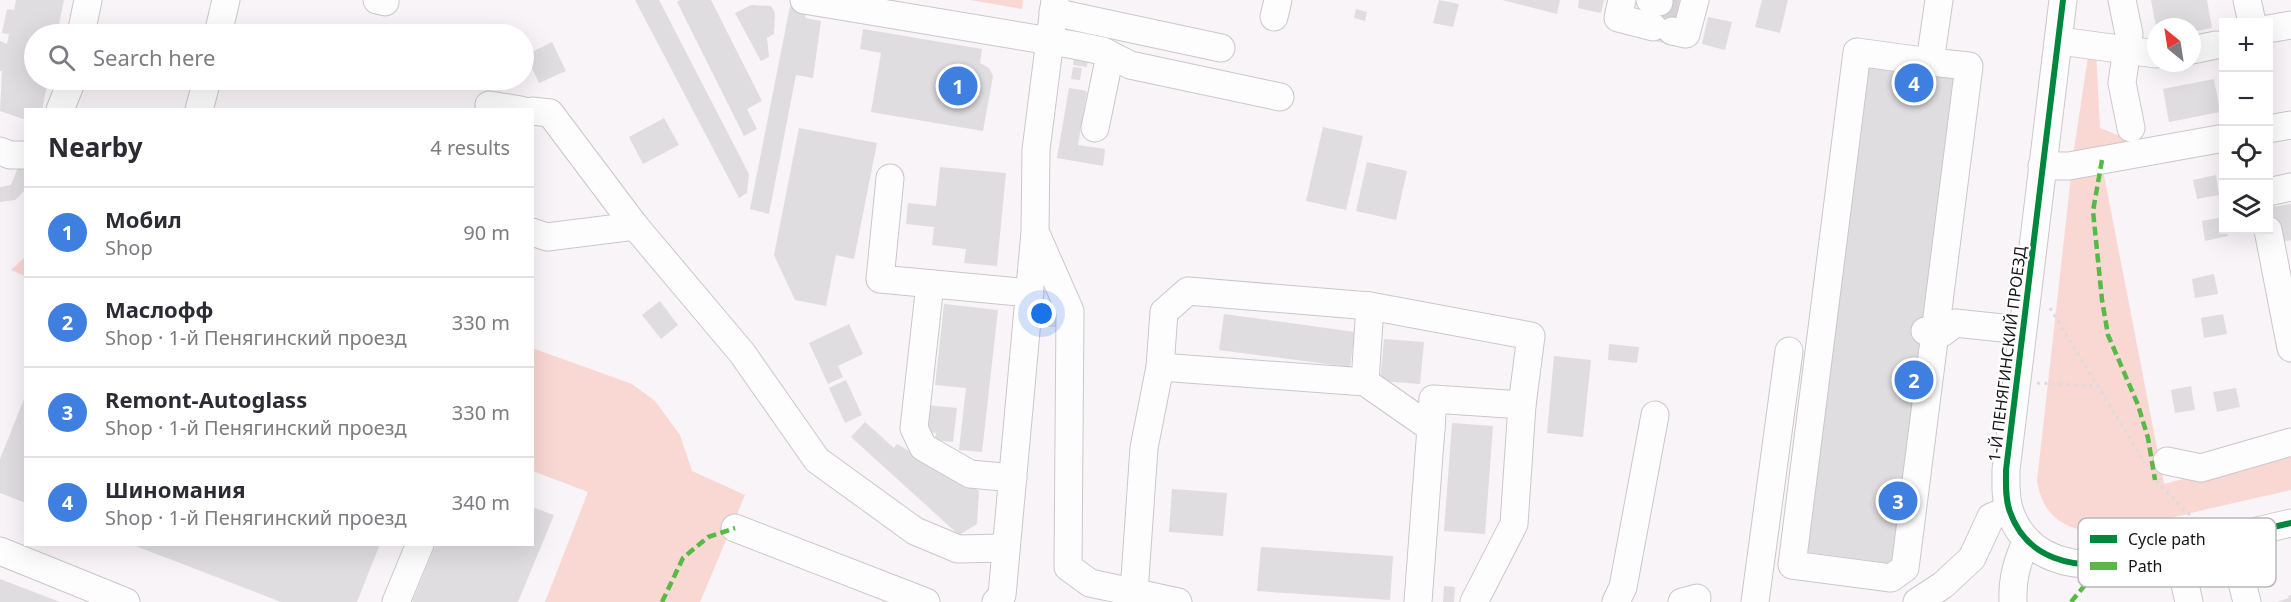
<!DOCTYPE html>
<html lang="en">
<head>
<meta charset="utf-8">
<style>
  :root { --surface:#fff; --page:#f2f2f3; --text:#2b2b33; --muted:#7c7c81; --line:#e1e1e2; --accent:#0b8043 }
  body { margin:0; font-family:"Noto Sans",sans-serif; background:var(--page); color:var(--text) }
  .controls { position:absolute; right:18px; top:18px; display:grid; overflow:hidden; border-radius:0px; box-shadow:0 6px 24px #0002 }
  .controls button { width:54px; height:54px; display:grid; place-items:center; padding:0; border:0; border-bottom:2px solid var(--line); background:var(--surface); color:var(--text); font:30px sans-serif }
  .compass { position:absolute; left:2147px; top:18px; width:54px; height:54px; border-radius:50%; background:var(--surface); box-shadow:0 6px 24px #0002; rotate:330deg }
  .you { position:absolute; left:1042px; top:314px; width:21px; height:21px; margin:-15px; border:4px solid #fff; border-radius:50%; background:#1a73e8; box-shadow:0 0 0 9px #1a73e833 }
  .badge { display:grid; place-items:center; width:39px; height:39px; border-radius:50%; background:var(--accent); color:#fff; font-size:20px; font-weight:700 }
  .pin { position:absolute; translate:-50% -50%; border:3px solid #fff; box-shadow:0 2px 6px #0006 }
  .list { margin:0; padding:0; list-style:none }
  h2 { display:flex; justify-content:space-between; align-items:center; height:78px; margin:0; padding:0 24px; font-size:26px }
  h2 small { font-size:20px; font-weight:400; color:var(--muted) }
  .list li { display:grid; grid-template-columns:39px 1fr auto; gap:18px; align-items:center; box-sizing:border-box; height:90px; padding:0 24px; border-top:2px solid var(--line) }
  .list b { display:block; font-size:22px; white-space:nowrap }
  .list p { margin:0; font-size:20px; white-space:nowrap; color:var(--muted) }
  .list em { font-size:20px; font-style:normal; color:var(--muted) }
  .icon { flex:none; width:33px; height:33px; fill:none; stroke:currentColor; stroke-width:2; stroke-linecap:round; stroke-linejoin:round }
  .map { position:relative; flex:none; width:2291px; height:602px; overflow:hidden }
  .search { position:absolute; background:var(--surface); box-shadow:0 6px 24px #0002; left:24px; top:24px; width:510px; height:66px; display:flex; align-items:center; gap:15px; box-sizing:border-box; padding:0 21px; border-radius:33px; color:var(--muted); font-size:22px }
  .panel { position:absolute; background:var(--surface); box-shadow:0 6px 24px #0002; left:24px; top:108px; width:510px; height:438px; border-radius:0px }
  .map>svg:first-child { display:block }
  .green { fill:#f9d7d3 }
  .building { fill:#dfdde0 }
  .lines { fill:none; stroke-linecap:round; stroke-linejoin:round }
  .minor-tunnel { stroke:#d6d2d6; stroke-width:27; stroke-dasharray:27 14; stroke-linecap:butt }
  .minor-casing { stroke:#cac7ca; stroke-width:29 }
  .path { stroke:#dddcdd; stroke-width:3; stroke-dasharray:3 4.5; stroke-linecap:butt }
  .minor { stroke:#fefdfe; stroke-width:27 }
  .quiet { stroke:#58b947; stroke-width:4.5; stroke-dasharray:9 4.5; stroke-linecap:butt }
  .cycleway-casing { stroke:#fff; stroke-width:10 }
  .cycleway { stroke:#00873e; stroke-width:6 }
  .labels { text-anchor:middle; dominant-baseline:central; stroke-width:4.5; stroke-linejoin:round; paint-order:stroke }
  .street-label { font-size:16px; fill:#171417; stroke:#fff }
  .key { fill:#fff; stroke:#b9b8b9; stroke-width:1.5 }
  .key-label { font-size:16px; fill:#171417 }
</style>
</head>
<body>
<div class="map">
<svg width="2291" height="602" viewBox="0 0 2291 602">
  <rect width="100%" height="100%" fill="#f8f4f8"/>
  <!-- green -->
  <g class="green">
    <polygon points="970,0 1023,0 1022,9"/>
    <polygon points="2089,50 2096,50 2100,128 2135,142 2073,156"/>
    <path d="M2103,170L2164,484L2291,451V490C2255,498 2219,506 2183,515C2150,522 2108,538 2074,528C2051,520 2041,504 2037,481L2071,176Z"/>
    <polygon points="25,257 25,276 11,270"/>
    <polygon points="532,348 632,384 655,401 680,435 692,471 745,495 700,602 545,602 588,492 533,471"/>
  </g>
  <!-- building -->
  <g class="building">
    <polygon points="16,0 64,0 57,34 34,34 34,80 48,80 42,110 26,110 26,120 0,111 2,71 0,71 0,41 7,44 9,34 2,33 7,9 14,10"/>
    <polygon points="635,0 659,0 749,174 747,193 739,198"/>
    <polygon points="680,0 711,0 762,101 747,109 757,129 744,136 677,2"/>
    <polygon points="1439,0 1459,4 1453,27 1433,23"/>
    <polygon points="1502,0 1560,0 1557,14"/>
    <polygon points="1579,0 1604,0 1601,13 1578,8"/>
    <polygon points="1660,0 1680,0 1669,44 1650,40"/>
    <polygon points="1762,0 1788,0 1780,33 1755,27"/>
    <polygon points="2151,0 2207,0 2212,28 2192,32 2192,27 2156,27"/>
    <polygon points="751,5 771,6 775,13 774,34 767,38 769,57 761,61 735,13"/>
    <polygon points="790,6 806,10 805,18 821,21 813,78 796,75 769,214 750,209"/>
    <polygon points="1356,9 1367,12 1365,21 1354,18"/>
    <polygon points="1708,17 1732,22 1725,50 1702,44"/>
    <polygon points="863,29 982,49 980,63 989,68 993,76 983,131 871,112 881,53 860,49"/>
    <polygon points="552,42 566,71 539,83 526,55"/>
    <polygon points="1074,59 1088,61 1087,67 1073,65"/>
    <polygon points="1867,65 1958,77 1896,564 1805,552"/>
    <polygon points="1073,67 1082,68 1080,80 1071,79"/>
    <polygon points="2214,79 2220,112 2169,122 2163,89"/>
    <polygon points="1069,88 1087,91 1078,145 1105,149 1103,166 1057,158"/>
    <polygon points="664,118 679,145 643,164 629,137"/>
    <polygon points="1323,127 1363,136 1346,210 1306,201"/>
    <polygon points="799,128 877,143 854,259 836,255 826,306 795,300 774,255"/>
    <polygon points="1367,162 1407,171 1396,220 1356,211"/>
    <polygon points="19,165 26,168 24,191 15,200 0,202 0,187 11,185"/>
    <polygon points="940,167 1006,173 997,266 964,263 966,249 932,245 934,227 906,224 908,203 936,206"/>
    <polygon points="2216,175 2219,195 2197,199 2193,180"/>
    <polygon points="2291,204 2291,240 2279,243 2272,207"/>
    <polygon points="2224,217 2224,230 2227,230 2228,236 2205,241 2202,221"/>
    <polygon points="2214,274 2218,294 2195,298 2192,279"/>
    <polygon points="660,301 678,325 661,339 642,315"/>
    <polygon points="944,304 998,310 982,452 959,450 966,388 935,385"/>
    <polygon points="1045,312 1063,313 1062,327 1044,327"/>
    <polygon points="1224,314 1355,332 1350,367 1219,350"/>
    <polygon points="2223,314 2227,334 2204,338 2201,318"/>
    <polygon points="849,324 863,354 838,366 843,377 828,384 809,343"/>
    <polygon points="1384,339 1424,342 1420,384 1380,381"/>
    <polygon points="1609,344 1639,347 1637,363 1608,360"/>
    <polygon points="1554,356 1591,360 1583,437 1547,433"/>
    <polygon points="846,380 862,415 845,423 829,388"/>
    <polygon points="2191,386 2195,410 2175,413 2171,390"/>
    <polygon points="2236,388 2240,407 2217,412 2213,392"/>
    <polygon points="26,394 26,503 0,493 0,459"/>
    <polygon points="926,405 957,408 953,442 935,440 936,433 923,431"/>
    <polygon points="865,422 894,448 897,444 979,491 977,524 959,535 851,437"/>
    <polygon points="1452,423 1493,426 1485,534 1444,531"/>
    <polygon points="1172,489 1227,493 1223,536 1169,532"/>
    <polygon points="532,507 554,515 518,602 412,602 436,544 532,544"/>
    <polygon points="380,544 357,602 281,602 133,545"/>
    <polygon points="1261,547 1393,556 1390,600 1257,591"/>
    <polygon points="0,579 60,602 0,602"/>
    <polygon points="1444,586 1455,587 1454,602 1443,602"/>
    <polygon points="2291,595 2291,602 2277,602 2289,598 2288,596"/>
  </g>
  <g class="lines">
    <!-- minor-tunnel -->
    <polyline class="minor-tunnel" points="1659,2 1678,6"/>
    <!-- minor casing -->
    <g class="minor-casing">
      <g id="minor">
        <polyline points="377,0 385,2"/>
        <polyline points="804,0 1074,45 1103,51 1130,65 1280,97"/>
        <polyline points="1622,0 1618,18 1653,27"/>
        <polyline points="1650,0 1659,2"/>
        <path d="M2063,0L2006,470C2006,483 2005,499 2010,512C2027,560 2074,569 2119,563L2291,523"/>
        <polyline points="2122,0 2129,34 2122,83 2131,128"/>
        <polyline points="2247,0 2252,22"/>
        <polyline points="1053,12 1221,48"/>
        <polyline points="1274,17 1278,0"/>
        <polyline points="2268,29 2291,25"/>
        <polyline points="1672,31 1686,34 1695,0"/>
        <polyline points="81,34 88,0"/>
        <polyline points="218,34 226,0"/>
        <polyline points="2060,41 2156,54"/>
        <polyline points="2192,50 2216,45"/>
        <polyline points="1930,62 1969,66 1905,568 1891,578 1792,565 1857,52 1930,62 1939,0"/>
        <polyline points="489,105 521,110"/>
        <polyline points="60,110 72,80"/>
        <polyline points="199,110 207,80"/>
        <polyline points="532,111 550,113 635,226"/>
        <polyline points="1095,128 1110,55"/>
        <polyline points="2268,129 2291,125"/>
        <polyline points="0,151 10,155 26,155"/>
        <polyline points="2042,166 2069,166 2224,138"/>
        <polyline points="890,178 880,279 1030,293"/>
        <polyline points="2268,192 2291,187"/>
        <polyline points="2268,230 2291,348"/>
        <polyline points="532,232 547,237 635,226 742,353 817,460 915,531 958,549 1006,548"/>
        <polyline points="1037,236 1070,311 1068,567 1090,583 1178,602"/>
        <polyline points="930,284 914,428 923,447 970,474 1013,478"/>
        <polyline points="1925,331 1942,333 1955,323 2022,330"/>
        <polyline points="1160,367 1164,312 1188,291 1370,306 1531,336 1522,405 1514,524 1474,602"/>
        <polyline points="1365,382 1370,306"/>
        <polyline points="1431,428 1433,399 1522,405"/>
        <polyline points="2167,461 2201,468 2291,442"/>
        <polyline points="735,528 926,602"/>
        <polyline points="2230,536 2247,602"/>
        <polyline points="2177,549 2189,602"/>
        <polyline points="0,551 126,602"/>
        <polyline points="1134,592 1144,448 1160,367 1365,382 1431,428 1418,602"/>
        <polyline points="396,602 420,544"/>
        <polyline points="996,602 1002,595 1035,232 1036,150 1055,0"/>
        <polyline points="1616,602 1623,587 1655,415"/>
        <polyline points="1682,602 1697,598"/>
        <polyline points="1755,602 1789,351"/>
        <polyline points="1917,602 1943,585 1972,558 1991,517 2009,510"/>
        <path d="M2013,602C2012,579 2017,561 2027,540"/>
      </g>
    </g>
    <!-- path -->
    <g class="path">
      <polyline points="2050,308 2145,463"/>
      <polyline points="2037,383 2098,386"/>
      <polyline points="2156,481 2193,518 2194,523"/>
    </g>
    <!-- minor -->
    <use href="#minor" class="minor"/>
    <!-- quiet -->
    <g class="quiet">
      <polyline points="2102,160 2093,211 2102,300 2108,335 2138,405 2148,438 2155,480"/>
      <polyline points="662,602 683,558 708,537 735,528"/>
      <polyline points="2071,602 2085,585"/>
    </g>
    <!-- cycleway casing -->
    <g class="cycleway-casing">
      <path id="cycleway" d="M2063,0L2006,470C2006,483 2005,499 2010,512C2027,560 2074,569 2119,563L2291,523"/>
    </g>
    <!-- cycleway -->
    <use href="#cycleway" class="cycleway"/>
  </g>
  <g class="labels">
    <!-- street labels -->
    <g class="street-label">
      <text transform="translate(2007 354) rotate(-83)">1-Й ПЕНЯГИНСКИЙ ПРОЕЗД</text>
    </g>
  </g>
  <!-- legend -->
  <rect x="2078" y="518" width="198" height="69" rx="9" class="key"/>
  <rect x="2090" y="535" width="27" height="8" fill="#00873e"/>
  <rect x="2090" y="562" width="27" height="8" fill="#58b947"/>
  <g class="key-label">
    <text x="2128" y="545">Cycle path</text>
    <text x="2128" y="572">Path</text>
  </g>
</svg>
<div class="controls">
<button>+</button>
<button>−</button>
<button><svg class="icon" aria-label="locate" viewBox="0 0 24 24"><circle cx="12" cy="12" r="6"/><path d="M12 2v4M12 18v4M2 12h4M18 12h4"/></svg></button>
<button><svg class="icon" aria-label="layers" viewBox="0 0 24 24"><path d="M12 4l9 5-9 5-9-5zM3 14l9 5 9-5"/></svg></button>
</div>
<svg class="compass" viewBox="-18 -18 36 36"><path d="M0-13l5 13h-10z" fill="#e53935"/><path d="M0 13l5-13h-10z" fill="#7c7c81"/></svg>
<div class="you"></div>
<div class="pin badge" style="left:958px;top:86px;background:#3f7fe0">1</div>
<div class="pin badge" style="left:1914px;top:380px;background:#3f7fe0">2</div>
<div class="pin badge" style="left:1898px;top:501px;background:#3f7fe0">3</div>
<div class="pin badge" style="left:1914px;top:83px;background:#3f7fe0">4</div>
<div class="search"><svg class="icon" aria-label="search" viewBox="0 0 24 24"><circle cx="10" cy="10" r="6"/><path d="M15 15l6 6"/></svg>Search here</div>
<section class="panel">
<h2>Nearby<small>4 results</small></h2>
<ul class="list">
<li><span class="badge" style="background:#3f7fe0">1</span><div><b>Мобил</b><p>Shop</p></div><em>90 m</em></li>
<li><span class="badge" style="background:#3f7fe0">2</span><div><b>Маслофф</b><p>Shop · 1-й Пенягинский проезд</p></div><em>330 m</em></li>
<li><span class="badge" style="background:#3f7fe0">3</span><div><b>Remont-Autoglass</b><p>Shop · 1-й Пенягинский проезд</p></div><em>330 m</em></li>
<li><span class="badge" style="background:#3f7fe0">4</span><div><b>Шиномания</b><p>Shop · 1-й Пенягинский проезд</p></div><em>340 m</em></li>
</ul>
</section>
</div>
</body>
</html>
